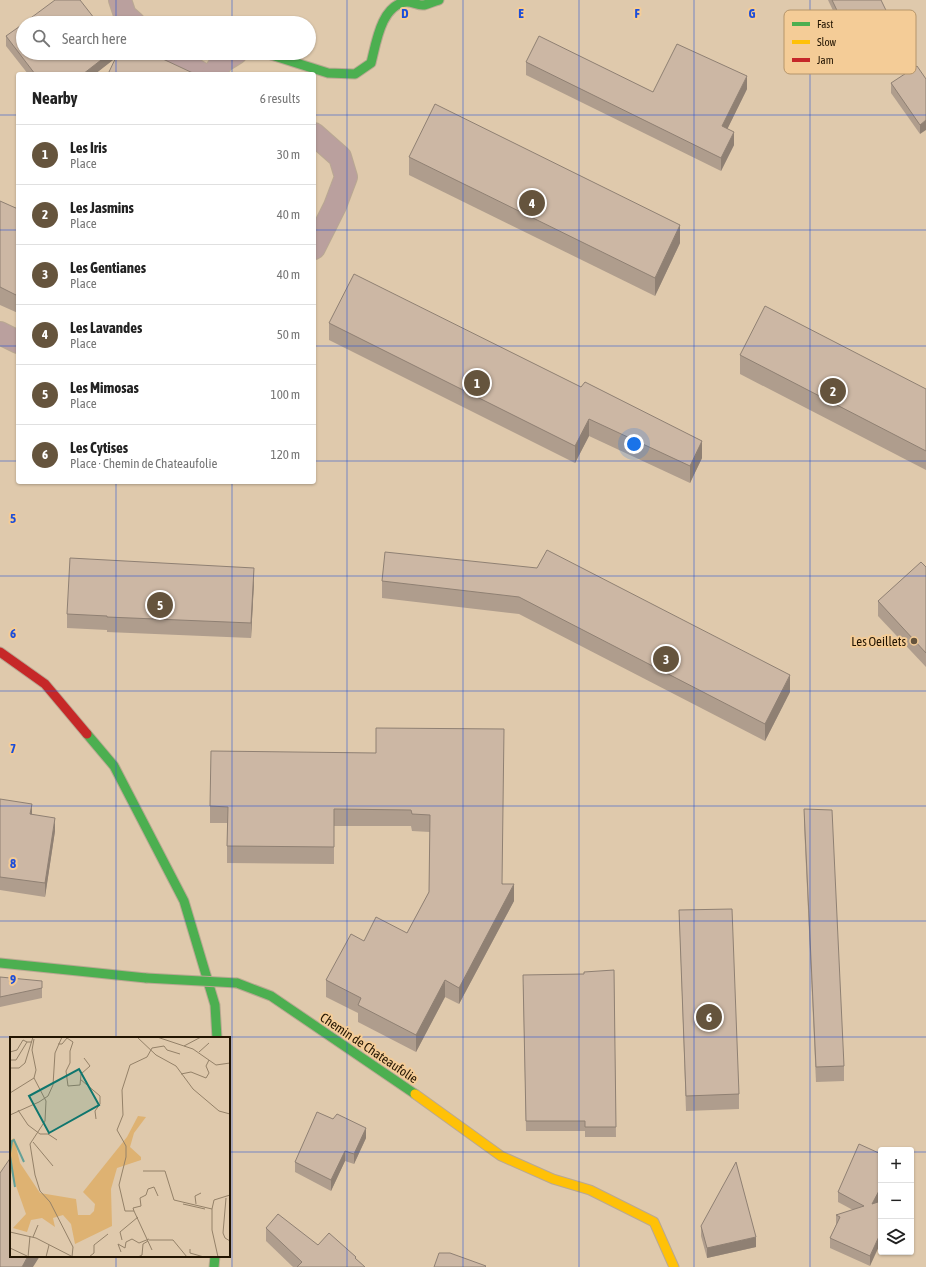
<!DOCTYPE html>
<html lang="en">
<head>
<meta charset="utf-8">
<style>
  :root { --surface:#fff; --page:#f6f6f6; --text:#222; --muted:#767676; --line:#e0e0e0; --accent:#65543d }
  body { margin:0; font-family:"Asap Condensed",sans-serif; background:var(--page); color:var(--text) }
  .controls { position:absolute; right:12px; bottom:12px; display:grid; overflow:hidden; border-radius:4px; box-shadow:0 1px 3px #0004 }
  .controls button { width:36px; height:36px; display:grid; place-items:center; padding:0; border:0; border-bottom:1px solid var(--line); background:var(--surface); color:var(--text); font:20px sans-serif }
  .you { position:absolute; left:634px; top:444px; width:14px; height:14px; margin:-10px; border:3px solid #fff; border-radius:50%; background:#1a73e8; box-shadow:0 0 0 6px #1a73e833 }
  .badge { display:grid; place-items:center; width:26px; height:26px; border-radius:50%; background:var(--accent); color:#fff; font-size:13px; font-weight:700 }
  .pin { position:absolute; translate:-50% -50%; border:2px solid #fff; box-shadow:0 1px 4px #0006 }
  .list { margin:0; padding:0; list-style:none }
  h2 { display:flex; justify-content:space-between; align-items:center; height:52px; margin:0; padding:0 16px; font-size:17px }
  h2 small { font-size:13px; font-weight:400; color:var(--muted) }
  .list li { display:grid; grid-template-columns:26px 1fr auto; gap:12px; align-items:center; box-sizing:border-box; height:60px; padding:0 16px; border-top:1px solid var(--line) }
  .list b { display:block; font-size:15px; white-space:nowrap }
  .list p { margin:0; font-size:13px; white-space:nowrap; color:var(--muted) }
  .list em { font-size:13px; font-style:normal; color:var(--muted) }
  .icon { flex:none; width:22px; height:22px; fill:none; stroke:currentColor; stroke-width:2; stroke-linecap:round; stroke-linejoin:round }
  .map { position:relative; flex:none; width:926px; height:1267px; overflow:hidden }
  .search { position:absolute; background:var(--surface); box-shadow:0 1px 3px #0004; left:16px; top:16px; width:300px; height:44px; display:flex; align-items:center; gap:10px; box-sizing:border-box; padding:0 14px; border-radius:22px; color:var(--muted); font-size:15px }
  .panel { position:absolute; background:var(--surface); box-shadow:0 1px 3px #0004; left:16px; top:72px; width:300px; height:412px; border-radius:4px }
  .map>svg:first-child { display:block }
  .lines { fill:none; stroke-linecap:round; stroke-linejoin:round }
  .street-casing { stroke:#b9a892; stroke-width:24 }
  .fast-casing { stroke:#b9a892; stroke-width:11 }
  .slow-casing { stroke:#b9a892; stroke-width:11 }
  .jam-casing { stroke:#b9a892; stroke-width:11 }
  .street { stroke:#baa09e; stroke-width:22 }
  .fast { stroke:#4caf50; stroke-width:9 }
  .slow { stroke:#ffc107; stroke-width:9 }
  .jam { stroke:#c62828; stroke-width:9 }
  .fast-bridge-casing { stroke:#b9a892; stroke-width:11; stroke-linecap:butt }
  .fast-bridge { stroke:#4caf50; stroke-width:9 }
  .wall { fill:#af9d8d }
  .shaded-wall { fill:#8f8073 }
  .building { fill:#ccb7a4; stroke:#8f8073 }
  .grid { fill:none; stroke:#1d4ed8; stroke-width:1; stroke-opacity:0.55 }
  .poi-dot { fill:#65543d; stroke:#f4cc97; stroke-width:1.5 }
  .labels { text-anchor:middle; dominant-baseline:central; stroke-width:4; stroke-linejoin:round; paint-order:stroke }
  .poi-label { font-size:13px; fill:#231502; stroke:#f4cc97; text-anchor:end }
  .street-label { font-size:13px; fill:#231502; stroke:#f4cc97 }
  .inset-river { fill:none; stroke:#64a097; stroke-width:2 }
  .inset-road { fill:none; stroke:#948168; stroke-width:1 }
  .view { fill:#0f766e; fill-opacity:0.15; stroke:#0f766e; stroke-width:2 }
  .inset-edge { fill:none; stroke:#231502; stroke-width:2 }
  .key { fill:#f4cc97; stroke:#b5956a; stroke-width:1 }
  .key-label { font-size:11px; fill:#231502 }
  .grid-label { font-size:13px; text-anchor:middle; font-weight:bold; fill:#1d4ed8; stroke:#f4cc97; stroke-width:4; stroke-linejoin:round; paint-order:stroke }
</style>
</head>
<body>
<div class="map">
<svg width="926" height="1267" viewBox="0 0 926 1267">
  <rect width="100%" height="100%" fill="#dfc9ac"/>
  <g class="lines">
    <!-- street casing -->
    <g class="street-casing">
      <g id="street">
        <polyline points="120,0 125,15 134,23"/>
        <polyline points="167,53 202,74"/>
        <polyline points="213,74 223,61 236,53"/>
        <polyline points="314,134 340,157 346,177 335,206 314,248"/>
        <polyline points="0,333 18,342"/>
      </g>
    </g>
    <!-- fast casing -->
    <g class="fast-casing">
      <g id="fast">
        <path d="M265,53L328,73L355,74L371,63C376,44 381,5 406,2C412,1 418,6 424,5C429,4 434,1 439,0"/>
        <polyline points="87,734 114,766 184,901 215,1005 217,1038"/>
        <polyline points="0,963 146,978"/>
        <polyline points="237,983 271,996 415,1094"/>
        <polyline points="214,1267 215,1256"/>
      </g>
    </g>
    <!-- slow casing -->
    <g class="slow-casing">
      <polyline id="slow" points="415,1094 501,1156 553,1179 590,1190 654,1222 674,1267"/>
    </g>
    <!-- jam casing -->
    <g class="jam-casing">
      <polyline id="jam" points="0,652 45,684 87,734"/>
    </g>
    <!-- street -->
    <use href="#street" class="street"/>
    <!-- fast -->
    <use href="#fast" class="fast"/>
    <!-- slow -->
    <use href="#slow" class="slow"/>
    <!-- jam -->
    <use href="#jam" class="jam"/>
    <!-- fast-bridge casing -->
    <g class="fast-bridge-casing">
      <polyline id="fast-bridge" points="146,978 237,983"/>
    </g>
    <!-- fast-bridge -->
    <use href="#fast-bridge" class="fast-bridge"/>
  </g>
  <!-- wall -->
  <g class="wall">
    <polygon points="828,0 881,0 896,40 856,59"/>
    <polygon points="6,36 117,53 115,58 95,74 28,74 6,46"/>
    <polygon points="526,62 653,92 747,89 727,129 734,145 721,171 526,75"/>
    <polygon points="926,79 920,134 891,93 891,83"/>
    <polygon points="409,157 680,243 655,296 409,175"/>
    <polygon points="0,201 18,209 18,313 0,305"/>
    <polygon points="329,323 581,387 702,458 690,483 589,436 575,463 329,340"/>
    <polygon points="740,355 926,389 926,470 740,374"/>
    <polygon points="926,567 926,667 878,616 878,601"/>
    <polygon points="537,568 790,692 765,741 519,614 382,598 382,581"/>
    <polygon points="254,582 251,638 107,632 107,630 67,628 67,614"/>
    <polygon points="376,753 503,884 514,901 459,1004 445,997 416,1052 358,1022 358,1013 326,997 326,980 364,941 407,933 429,892 430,832 412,831 411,826 334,826 334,864 227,863 227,823 210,823 210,806"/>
    <polygon points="0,799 32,814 55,831 45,897 0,890"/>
    <polygon points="804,809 844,1066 844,1081 816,1082 804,824"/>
    <polygon points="679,910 739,1094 739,1109 686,1111"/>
    <polygon points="614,970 616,1137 585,1137 585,1131 526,1131 523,985 584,974"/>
    <polygon points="0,977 42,988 42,998 0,1007"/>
    <polygon points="333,1119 366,1138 354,1164 345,1161 331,1191 295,1172 295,1162"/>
    <polygon points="881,1154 881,1197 878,1202 870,1266 830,1248 830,1238 836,1225 836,1215 853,1210 838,1202 838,1192"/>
    <polygon points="701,1226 756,1247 707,1258 701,1236"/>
    <polygon points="266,1228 318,1245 356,1259 365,1267 293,1267 266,1241"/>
  </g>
  <!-- shaded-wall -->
  <g class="shaded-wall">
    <polygon points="896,31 896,40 856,59 856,50"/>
    <polygon points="110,53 117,53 117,57 95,74 83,74"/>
    <polygon points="747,76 747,89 722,140 722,126"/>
    <polygon points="926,120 926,130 920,134 920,125"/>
    <polygon points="734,132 734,145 721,171 721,158"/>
    <polygon points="680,225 680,243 655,296 655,278"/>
    <polygon points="589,419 589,436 575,463 575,446"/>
    <polygon points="702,441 702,458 690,483 690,466"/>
    <polygon points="254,568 254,582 251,638 251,623"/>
    <polygon points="790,675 790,692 765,741 765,724"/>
    <polygon points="32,804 32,818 30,814"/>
    <polygon points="55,818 55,831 45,897 45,883"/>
    <polygon points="514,884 514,901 459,1004 459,988"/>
    <polygon points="445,980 445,997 416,1052 416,1035"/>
    <polygon points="366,1128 366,1138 354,1164 354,1154"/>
    <polygon points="345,1151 345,1161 331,1191 331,1180"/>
    <polygon points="881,1187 881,1197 872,1214 872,1204"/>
    <polygon points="881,1232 881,1242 870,1266 870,1256"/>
    <polygon points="756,1237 756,1247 707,1258 707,1248"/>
    <polygon points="28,1256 40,1256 33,1267 22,1267"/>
  </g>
  <!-- building -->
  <g class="building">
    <polygon points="55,0 80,0 98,23 24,23"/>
    <polygon points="832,0 881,0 896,31 856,50"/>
    <polygon points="23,24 23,53 110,53 83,74 35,74 6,36"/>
    <polygon points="539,36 653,92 677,44 747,76 722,126 734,132 721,158 526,62"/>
    <polygon points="118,53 150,53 195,74 108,74"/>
    <polygon points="917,66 926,79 926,120 920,125 891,83"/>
    <polygon points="435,104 680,225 655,278 409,157"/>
    <polygon points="0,201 18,209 18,296 0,287"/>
    <polygon points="354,274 581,387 585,382 702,441 690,466 589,419 575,446 329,323"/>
    <polygon points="765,306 926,389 926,451 740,355"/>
    <polygon points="547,550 790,675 765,724 519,597 382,581 385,552 537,568"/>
    <polygon points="70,558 254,568 251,623 107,617 107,616 67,614"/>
    <polygon points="921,562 926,567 926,653 878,601"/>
    <polygon points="376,728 504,729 502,884 514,884 459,988 445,980 416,1035 358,1005 361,998 326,980 351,934 364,941 376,917 407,933 429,892 430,815 412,814 411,810 334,809 334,847 227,846 228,807 210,806 211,751 376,753"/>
    <polygon points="0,799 32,804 30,814 55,818 45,883 0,877"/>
    <polygon points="804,809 832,810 844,1066 816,1067"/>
    <polygon points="732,909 739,1094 686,1096 679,910"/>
    <polygon points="614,970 616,1127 585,1127 585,1121 526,1121 523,975 584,974 584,972"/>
    <polygon points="0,977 42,981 42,988 0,997"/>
    <polygon points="317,1112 333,1119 337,1114 366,1128 354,1154 345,1151 331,1180 295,1162"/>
    <polygon points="859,1144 881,1154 881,1187 872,1204 881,1201 881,1232 870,1256 830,1238 840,1217 836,1215 864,1206 838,1192"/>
    <polygon points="11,1157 11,1256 28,1256 22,1267 0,1267 0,1173"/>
    <polygon points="736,1162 756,1237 707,1248 701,1226"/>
    <polygon points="278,1214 318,1245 329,1233 356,1257 355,1258 365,1267 297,1267 302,1262 266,1228"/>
    <polygon points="439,1253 450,1253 486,1266 485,1267 434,1267"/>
  </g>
  <!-- grid -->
  <path class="grid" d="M116,0V23M232,0V23M347,0V1267M463,0V1267M579,0V1267M694,0V1267M810,0V1267M116,53V74M232,53V74M0,115H18M314,115H926M0,230H18M314,230H926M0,346H18M314,346H926M0,461H18M314,461H926M116,482V1038M232,482V1267M0,576H926M0,691H926M0,806H926M0,921H926M0,1037H926M0,1152H11M229,1152H881M911,1152H926M116,1256V1267"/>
  <!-- markers -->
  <circle class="poi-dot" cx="914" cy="641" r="4"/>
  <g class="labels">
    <!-- poi labels -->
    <g class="poi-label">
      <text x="906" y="641">Les Oeillets</text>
    </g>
    <!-- street labels -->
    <g class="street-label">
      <text transform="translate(369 1048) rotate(34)">Chemin de Chateaufolie</text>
    </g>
  </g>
  <!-- overview -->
  <g transform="translate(10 1037)">
    <rect width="220" height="220" fill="#dfc9ac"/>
    <path d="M128,79L136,80L124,96L120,110L131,120V123L107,131L101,152L102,189L65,207L61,187L53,178L43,181L45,190L32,181L21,183L17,195L3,191L16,177L0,132L1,103L4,101L10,126L30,156L66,162L68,178H80L84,174L85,167L73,155L117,100Z" fill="#deb272"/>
    <path class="inset-river" d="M0,116L2,104L4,103L14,125M0,119L5,150"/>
    <path class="inset-road" d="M127,0L146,18L166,29L183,52L209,74L220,77M147,0L183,12L206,28L220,26M48,7H52L57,1L63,5L60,14V26L56,34L58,49L70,48L71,37L80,29L74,21M174,9L191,0M0,15L7,13L13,3L17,5M189,15L199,6M0,23H6L17,5H22M0,31H9L15,26L23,0M171,37L181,35L196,41L199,36L196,29L199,23M24,41L36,64L35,84L20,107L25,138L30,154L40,165L63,210L62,220M70,42L90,59V67L85,74L86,82M0,56L24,41L26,33L22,13L24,2M8,73L18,88L30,97H38L47,103M0,78L29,65L38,59L43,48L45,16L52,0M23,105L43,129M133,134H155L164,163L202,172M216,161L213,196L215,201L220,204M173,167L195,172M186,167L185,159L191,156M124,174H115L109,148L116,120V109L107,93L113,78L112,53L120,28L137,20L142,11L154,9L157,13L170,17M124,174L123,171L131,169L130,161L136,158L138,152L144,150L148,159M124,174L142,213M0,195L26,201L63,220M23,200L28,188M112,203L110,195L128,180M139,203H163L177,220M0,211L17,219M180,212V216L194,220M111,215L108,207L115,211L116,205L122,202L129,206L139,202M18,220L20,199M36,220L39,208M79,220L84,216V208L98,197M128,220L132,218L133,207L138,204M208,220L202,193V172L204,163L220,158"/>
    <path class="view" d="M69,32L89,68L39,96L19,59Z"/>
    <rect width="220" height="220" class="inset-edge"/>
  </g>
  <!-- legend -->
  <rect x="784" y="10" width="132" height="64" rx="6" class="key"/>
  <rect x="792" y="22" width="18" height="4" fill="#4caf50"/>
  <rect x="792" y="40" width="18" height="4" fill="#ffc107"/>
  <rect x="792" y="58" width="18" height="4" fill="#c62828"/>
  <g class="key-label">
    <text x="817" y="28">Fast</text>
    <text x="817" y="46">Slow</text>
    <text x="817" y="64">Jam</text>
  </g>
  <g class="grid-label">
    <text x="405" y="18">D</text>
    <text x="521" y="18">E</text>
    <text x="637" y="18">F</text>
    <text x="752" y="18">G</text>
    <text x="13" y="523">5</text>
    <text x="13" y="638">6</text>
    <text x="13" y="753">7</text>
    <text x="13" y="868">8</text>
    <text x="13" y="984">9</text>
  </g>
</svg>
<div class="controls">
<button>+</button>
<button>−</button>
<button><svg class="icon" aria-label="layers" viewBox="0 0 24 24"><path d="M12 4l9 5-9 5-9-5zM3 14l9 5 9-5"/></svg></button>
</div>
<div class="you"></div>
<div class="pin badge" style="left:477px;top:383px">1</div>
<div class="pin badge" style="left:833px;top:391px">2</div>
<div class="pin badge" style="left:666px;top:659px">3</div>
<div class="pin badge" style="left:532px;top:203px">4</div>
<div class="pin badge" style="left:160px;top:605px">5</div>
<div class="pin badge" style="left:709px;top:1017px">6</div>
<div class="search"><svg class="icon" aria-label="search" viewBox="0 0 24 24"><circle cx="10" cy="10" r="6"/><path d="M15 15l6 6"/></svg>Search here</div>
<section class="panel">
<h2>Nearby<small>6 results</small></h2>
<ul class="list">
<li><span class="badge">1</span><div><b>Les Iris</b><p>Place</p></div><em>30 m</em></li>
<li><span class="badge">2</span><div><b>Les Jasmins</b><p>Place</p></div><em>40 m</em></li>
<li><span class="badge">3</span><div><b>Les Gentianes</b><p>Place</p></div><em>40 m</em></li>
<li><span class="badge">4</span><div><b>Les Lavandes</b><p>Place</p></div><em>50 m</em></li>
<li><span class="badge">5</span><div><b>Les Mimosas</b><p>Place</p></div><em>100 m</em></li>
<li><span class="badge">6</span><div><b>Les Cytises</b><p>Place · Chemin de Chateaufolie</p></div><em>120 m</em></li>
</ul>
</section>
</div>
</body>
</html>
